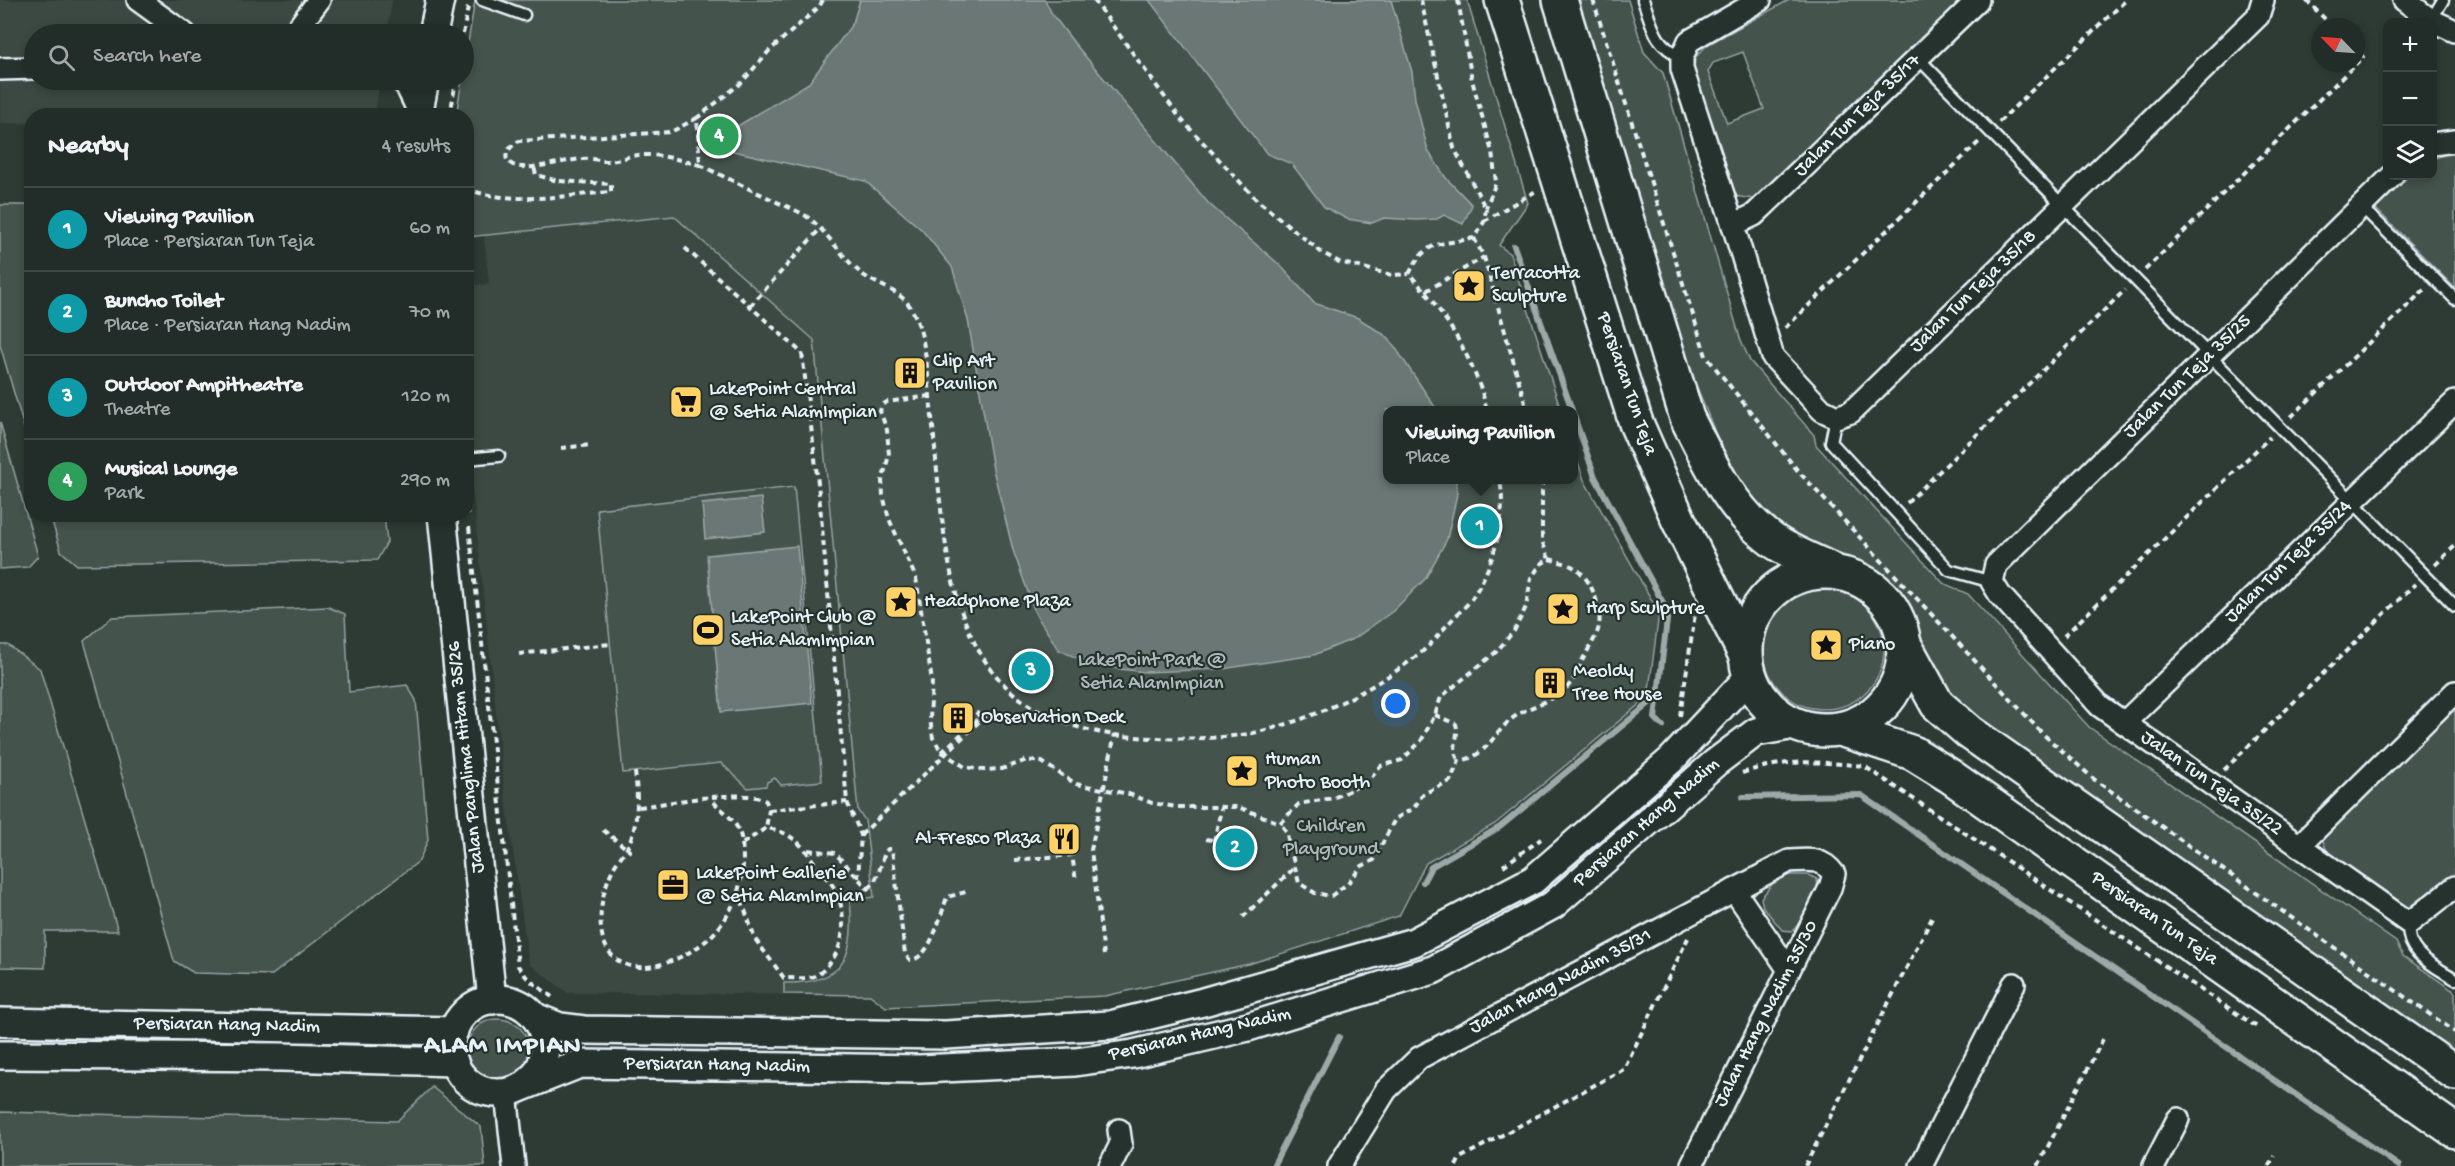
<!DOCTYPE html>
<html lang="en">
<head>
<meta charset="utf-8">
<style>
  :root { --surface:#222c28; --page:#2a3430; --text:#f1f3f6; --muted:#a2a7a8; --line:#3f4845; --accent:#ffd166 }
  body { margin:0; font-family:"Gochi Hand",sans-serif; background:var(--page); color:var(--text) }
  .controls { position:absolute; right:18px; top:18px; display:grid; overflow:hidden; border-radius:12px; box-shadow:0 3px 9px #0003 }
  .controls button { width:54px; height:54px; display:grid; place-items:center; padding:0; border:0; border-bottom:2px solid var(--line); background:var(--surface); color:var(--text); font:30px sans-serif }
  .compass { position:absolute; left:2311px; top:18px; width:54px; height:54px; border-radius:50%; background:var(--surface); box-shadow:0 3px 9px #0003; rotate:295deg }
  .you { position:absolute; left:1396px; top:704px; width:21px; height:21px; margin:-15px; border:4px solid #fff; border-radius:50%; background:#1a73e8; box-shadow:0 0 0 9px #1a73e833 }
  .badge { display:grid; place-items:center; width:39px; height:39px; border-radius:50%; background:var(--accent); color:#fff; font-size:20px; font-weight:700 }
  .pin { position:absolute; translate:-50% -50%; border:3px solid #fff; box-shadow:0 2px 6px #0006 }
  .popup { position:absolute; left:1383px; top:406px; width:195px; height:78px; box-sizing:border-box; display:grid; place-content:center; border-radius:12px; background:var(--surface); filter:drop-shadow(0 2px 4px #0005); font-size:20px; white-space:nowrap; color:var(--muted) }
  .popup b { font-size:22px; color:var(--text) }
  .popup::after { content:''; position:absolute; left:50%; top:100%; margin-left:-12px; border:12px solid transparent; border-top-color:var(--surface) }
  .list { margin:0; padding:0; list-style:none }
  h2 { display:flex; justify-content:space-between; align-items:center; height:78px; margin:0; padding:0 24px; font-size:26px }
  h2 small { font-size:20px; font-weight:400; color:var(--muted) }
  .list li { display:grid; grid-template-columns:39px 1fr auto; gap:18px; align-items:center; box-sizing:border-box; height:84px; padding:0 24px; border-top:2px solid var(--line) }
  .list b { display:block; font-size:22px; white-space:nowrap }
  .list p { margin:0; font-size:20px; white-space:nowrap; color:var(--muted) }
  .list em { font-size:20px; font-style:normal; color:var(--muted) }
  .icon { flex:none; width:33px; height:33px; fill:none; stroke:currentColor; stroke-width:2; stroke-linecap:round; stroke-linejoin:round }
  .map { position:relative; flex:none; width:2455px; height:1166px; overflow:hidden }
  .search { position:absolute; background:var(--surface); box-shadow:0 3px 9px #0003; left:24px; top:24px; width:450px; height:66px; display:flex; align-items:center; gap:15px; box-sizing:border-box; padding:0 21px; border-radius:33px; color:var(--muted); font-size:22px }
  .panel { position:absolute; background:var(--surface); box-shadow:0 3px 9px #0003; left:24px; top:108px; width:450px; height:414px; border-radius:24px }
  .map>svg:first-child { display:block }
  .built { fill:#3b4843 }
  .green { fill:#45524e; stroke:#96a2a3; stroke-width:1.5; fill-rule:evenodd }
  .water { fill:#6b7775; stroke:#9da8a9; stroke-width:1.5 }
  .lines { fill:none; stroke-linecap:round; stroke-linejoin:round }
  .stream { stroke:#9da8a9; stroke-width:6 }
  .service-casing { stroke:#e8f1f8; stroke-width:15 }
  .minor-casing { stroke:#e8f1f8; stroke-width:26 }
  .tertiary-casing { stroke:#e8f1f8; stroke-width:32 }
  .primary-casing { stroke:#e8f1f8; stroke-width:38 }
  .path { stroke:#e8f1f8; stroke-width:4; stroke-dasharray:6 4.5; stroke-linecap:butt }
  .service { stroke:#26332d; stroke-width:10 }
  .minor { stroke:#26332d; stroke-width:21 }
  .tertiary { stroke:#26332d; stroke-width:27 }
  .primary { stroke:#26332d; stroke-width:33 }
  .path-bridge { stroke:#e8f1f8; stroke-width:4; stroke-dasharray:6 4.5; stroke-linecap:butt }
  .labels { text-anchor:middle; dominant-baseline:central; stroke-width:4.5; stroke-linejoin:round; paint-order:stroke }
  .street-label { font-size:20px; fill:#e8f1f8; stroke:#26332d }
  .poi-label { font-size:20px; fill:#e8f1f8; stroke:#26332d; text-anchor:start }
  .park-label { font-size:20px; fill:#afb9bc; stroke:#26332d }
  .district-label { font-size:26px; font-weight:bold; letter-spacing:1.5px; fill:#e8f1f8; stroke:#26332d }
</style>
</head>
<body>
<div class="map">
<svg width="2455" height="1166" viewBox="0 0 2455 1166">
  <rect width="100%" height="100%" fill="#2e3b35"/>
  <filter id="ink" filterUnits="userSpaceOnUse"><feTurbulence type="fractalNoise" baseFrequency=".0167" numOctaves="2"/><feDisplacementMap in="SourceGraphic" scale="12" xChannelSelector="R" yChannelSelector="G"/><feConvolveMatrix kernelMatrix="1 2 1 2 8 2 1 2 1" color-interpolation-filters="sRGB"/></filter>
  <g filter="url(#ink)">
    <!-- built -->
    <g class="built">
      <polygon points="0,0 392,0 387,34 34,34 34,80 380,80 375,115 32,116 31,123 0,124"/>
      <polygon points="674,216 814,340 858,811 865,820 874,897 865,898 870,995 568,993 529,964 504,787 467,440 466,286 489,284 484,235"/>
    </g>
    <!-- green -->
    <g class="green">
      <path d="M475,0H1467L1528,203L1499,245L1510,254L1561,410H1387V480H1573V447L1584,480L1659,613L1648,697L1495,824L1426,863L1399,916L1249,964L1105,996L886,1007L870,995L784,994V983C844,984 856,957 850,901L874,897L865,820L858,811L814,340L674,216L467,237L466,116H456Z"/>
      <polygon points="1578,0 1628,0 1644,52 1663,73 1740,338 1750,361 1814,435 1816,445 1943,583 1968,594 2089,727 2396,942 2403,956 2455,992 2455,1061 1960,708 1927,669 1906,604 1897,587 1878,572 1819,549 1785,530 1734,480 1689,367"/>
      <path d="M1789,0H1963L1764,194L1753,199L1735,196L1727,182L1694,70L1695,58L1707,45ZM1743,52L1764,109L1727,123L1708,72L1713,63Z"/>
      <polygon points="2451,152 2455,152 2455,288 2375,208 2409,176 2432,176 2433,159"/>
      <polygon points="0,205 31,205 31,451 0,345"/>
      <polygon points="0,422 38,556 28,567 0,569"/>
      <polygon points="794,487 822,781 781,785 775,778 767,782 766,786 748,788 721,763 623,773 597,509"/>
      <polygon points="50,515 384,515 387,542 377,560 77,565 61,551"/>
      <circle cx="1824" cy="649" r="60"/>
      <polygon points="328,607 345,614 349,692 407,685 416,700 428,840 419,861 272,975 194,973 174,961 84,641 112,617"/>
      <polygon points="0,645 8,645 40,669 118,931 45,931 45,968 0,967"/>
      <polygon points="2455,706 2455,875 2417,906 2407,908 2328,854 2323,841 2328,827"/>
      <path d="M1788,875H1808L1817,879C1820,894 1804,921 1792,931L1782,930L1763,907L1761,898L1774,882Z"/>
      <circle cx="498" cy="1050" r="31"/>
      <polygon points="432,1087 481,1127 485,1166 0,1166 0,1112 397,1121"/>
    </g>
    <!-- water -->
    <g class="water">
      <polygon points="860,0 1045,0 1052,14 1075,44 1209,204 1281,266 1314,303 1358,318 1389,338 1437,410 1387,410 1387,480 1456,480 1457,494 1447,539 1425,579 1393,611 1355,638 1314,655 1222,669 1145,672 1095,666 1059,650 1036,615 1013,550 993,469 968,320 952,267 922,230 865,181 733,151 731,130 809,83 853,23"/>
      <polygon points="1149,0 1391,0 1412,72 1415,99 1428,151 1446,178 1472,205 1463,224 1444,215 1437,219 1416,220 1384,218 1372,223 1347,219 1324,207 1292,164 1267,154"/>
      <polygon points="761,498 765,532 705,539 702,504"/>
      <polygon points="797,546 812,703 721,712 707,555"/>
    </g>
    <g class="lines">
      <!-- stream -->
      <g class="stream">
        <polyline points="1514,246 1572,410"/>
        <polyline points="1573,413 1595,477 1668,612 1655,718 1663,726"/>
        <polyline points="1743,797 1861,795 2399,1166"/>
        <polyline points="1423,882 1431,867 1500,827 1658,696"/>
        <polyline points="1273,1166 1339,1037"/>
      </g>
      <!-- service casing -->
      <g class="service-casing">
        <g id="service">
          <polyline points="482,0 524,15"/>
          <path d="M1643,0C1653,27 1654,45 1682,57"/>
          <polyline points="2431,20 2443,0"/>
          <polyline points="1918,58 2455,606"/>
          <polyline points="2361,206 2455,299"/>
          <polyline points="1836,417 1831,442 1949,570 1992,582"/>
          <polyline points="466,459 499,456"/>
          <path d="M2409,923C2404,953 2433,965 2455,979"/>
        </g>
      </g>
      <!-- minor casing -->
      <g class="minor-casing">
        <g id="minor">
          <polyline points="138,0 185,34"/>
          <polyline points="1760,0 1689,41 1682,57 1682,69 1733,225 1773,357 1822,410 1836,417 1851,412 2258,16 2263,0"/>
          <polyline points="2404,0 2431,20 2455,31"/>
          <polyline points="298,34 298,28 319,0"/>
          <polyline points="0,69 34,68"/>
          <polyline points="400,80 406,85 419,112"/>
          <polyline points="2432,144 2455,141"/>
          <polyline points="2392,176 1996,565 1992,582 2000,595 2100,706 2409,923 2455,887"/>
          <polyline points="1733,225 1754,215 1978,0"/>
          <polyline points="2124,723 2455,402"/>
          <polyline points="2299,846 2455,692"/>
          <polyline points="1734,890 1789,970"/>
          <polyline points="506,1093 514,1166"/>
          <polyline points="1110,1166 1121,1144 1119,1130"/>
          <path d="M1339,1166L1386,1090L1419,1058L1789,861C1809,860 1822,857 1834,874L1830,888L1692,1164"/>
          <polyline points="1921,1166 2014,984"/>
          <polyline points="2154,1166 2178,1119"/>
        </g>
      </g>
      <!-- tertiary casing -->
      <g class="tertiary-casing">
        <g id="tertiary">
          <polyline points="433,34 440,0"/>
          <polyline points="418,116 425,80"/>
          <polyline points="442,514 492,1000"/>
          <circle cx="498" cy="1046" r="47"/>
          <polyline points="535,1017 560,1027 584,1030 945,1035 1110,1025 1203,1002 1414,942 1533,880 1671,760 1749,677"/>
          <polyline points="0,1022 454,1031"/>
          <polyline points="0,1055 281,1057 454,1062"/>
          <polyline points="522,1087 580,1064 920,1069 1075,1062 1133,1054 1248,1027 1433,970 1553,905 1715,763 1756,732 1795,725"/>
        </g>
      </g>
      <!-- primary casing -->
      <g class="primary-casing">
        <g id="primary">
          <polyline points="1502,0 1636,423 1679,521 1745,654"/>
          <path d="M1560,0L1687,418C1709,461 1728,505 1767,536C1785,551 1812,560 1833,571"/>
          <circle cx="1825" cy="651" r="79"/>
          <polyline points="1904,644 1937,704 1969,732 2455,1073"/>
          <polyline points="1840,729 1913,753 1950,776 2455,1131"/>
        </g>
      </g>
      <!-- path -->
      <g class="path">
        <path d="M823,0L819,7L769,51L741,83L697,118L700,165C723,176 747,188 771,199C782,205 795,209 806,216C829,232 843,261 866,277C880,286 899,291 909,305C926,329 928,377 931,407C948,571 942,733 1155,738C1187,739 1222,739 1253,733C1314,720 1376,689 1423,651C1433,643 1441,631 1450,622C1457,614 1466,607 1472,598C1494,566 1507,517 1500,480"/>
        <polyline points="1094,0 1180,118 1257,200 1321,252 1339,262 1392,275 1409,274"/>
        <path d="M1421,0L1454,148L1486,209L1484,222L1474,238C1440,246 1428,237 1409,274C1444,310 1475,361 1487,410"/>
        <polyline points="1458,0 1472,80 1492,152 1496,182 1486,208"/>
        <polyline points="1593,0 1706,356 1798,471 2043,734 2095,780 2455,1032"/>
        <polyline points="2306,0 2333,27"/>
        <polyline points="463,34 468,7"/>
        <polyline points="450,116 456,80"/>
        <path d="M697,118L671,132L519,141C510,146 499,158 513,165C531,173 570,157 591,159C596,159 600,161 605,161C617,162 628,155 641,155C661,154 680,160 700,165"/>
        <polyline points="1999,122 2126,0"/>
        <path d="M466,189C513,205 562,196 611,192V184L558,181L536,175L534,167"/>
        <polyline points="1484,221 1536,191"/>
        <polyline points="1474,238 1484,257 1527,410"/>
        <polyline points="685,248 802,353 818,483 847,802 861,835 858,878"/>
        <polyline points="2145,270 2363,57 2356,50"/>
        <polyline points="1426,291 1484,257"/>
        <polyline points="750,306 820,229"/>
        <polyline points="1785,328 1981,140"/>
        <polyline points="930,396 887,402 882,405 880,411 887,430 889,455 882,481 883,495 889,519 916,578 932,681 930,719 933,738 942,752 965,767 983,770 1002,769 1027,760 1042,762 1076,784 1129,794 1152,803 1176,807 1238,807 1280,823"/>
        <polyline points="2291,417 2424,290"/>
        <polyline points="561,448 591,445"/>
        <polyline points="1542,480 1542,541 1549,559"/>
        <polyline points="466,503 468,514"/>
        <polyline points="1907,503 2125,290"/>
        <polyline points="469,527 518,966 528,979 552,997"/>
        <path d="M1549,559C1560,562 1571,564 1579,571C1592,582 1602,609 1599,626C1597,637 1588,649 1583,659C1578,670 1574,682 1564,690C1547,704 1524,707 1508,722C1492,737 1485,757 1459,761L1450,781L1423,794L1414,808L1395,819L1374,860L1362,866L1347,884L1331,896L1315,893L1299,883L1286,831L1280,823L1299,804L1333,798L1351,790L1370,779L1381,766L1402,760L1421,741L1435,715L1441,697L1496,652L1514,631L1526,607L1531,578L1541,564Z"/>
        <polyline points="2435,565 2455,546"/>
        <polyline points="2064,636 2270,437"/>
        <polyline points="519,654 610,644"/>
        <path d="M1435,715L1456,724C1460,738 1450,748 1459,761"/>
        <polyline points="1680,716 1695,614"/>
        <polyline points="942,752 980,717 976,712"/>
        <polyline points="2224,770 2415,584"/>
        <path d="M635,772C638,797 639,824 627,848C623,854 618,860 614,867C603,887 596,919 604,942C623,991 693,958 716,931C732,913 741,889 743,865C743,854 743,838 738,829C732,817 719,807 710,799"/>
        <path d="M1742,773C1786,758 1820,762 1864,766L2257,1027"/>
        <path d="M639,807C665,804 747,787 766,801L769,810L766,828"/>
        <polyline points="769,810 847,802"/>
        <polyline points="603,830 631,852"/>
        <polyline points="1206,839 1224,842"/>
        <polyline points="1214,841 1222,805"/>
        <polyline points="808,850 835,853 869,890"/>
        <polyline points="1015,860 1072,855 1076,881"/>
        <polyline points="1503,866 1541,839"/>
        <path d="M738,890L755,939L784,978C792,978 803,979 811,977C819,976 828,966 832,960C847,940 846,907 833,886C829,879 822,875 818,868C804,847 793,832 766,828L742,844"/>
        <path d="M839,900C875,888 874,889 885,852L888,849H892L905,954L910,960C930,960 941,914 947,897L966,892"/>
        <polyline points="1243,917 1293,869"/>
        <polyline points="1104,955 1091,850 1115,734"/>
        <polyline points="1456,1166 1460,1158 1624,1069 1688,938"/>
        <polyline points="1805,1166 1933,916"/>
        <polyline points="2038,1166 2104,1037"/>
        <polyline points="2269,1166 2274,1156"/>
      </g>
      <!-- service -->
      <use href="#service" class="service"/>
      <!-- minor -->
      <use href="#minor" class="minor"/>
      <!-- tertiary -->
      <use href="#tertiary" class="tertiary"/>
      <!-- primary -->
      <use href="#primary" class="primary"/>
      <!-- path-bridge -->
      <g class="path-bridge">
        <polyline points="963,725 969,731"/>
        <polyline points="861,835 986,715"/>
      </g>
    </g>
  </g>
  <!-- icons -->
  <defs>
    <g id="sight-square" transform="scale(1.725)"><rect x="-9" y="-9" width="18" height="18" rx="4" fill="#ffd166" stroke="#26332d"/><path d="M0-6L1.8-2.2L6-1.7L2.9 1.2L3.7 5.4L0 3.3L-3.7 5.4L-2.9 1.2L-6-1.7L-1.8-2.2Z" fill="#111"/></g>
    <g id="building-square" transform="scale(1.725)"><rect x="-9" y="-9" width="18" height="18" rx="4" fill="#ffd166" stroke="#26332d"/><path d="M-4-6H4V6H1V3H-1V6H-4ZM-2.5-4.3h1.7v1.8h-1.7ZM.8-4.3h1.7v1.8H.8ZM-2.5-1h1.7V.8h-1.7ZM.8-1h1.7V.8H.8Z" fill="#111"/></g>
    <g id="supermarket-square" transform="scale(1.725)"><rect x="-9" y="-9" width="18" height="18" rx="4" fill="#ffd166" stroke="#26332d"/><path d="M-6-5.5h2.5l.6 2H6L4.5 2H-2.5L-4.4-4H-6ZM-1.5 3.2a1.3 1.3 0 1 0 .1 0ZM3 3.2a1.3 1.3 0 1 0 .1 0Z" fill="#111"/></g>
    <g id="stadium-square" transform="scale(1.725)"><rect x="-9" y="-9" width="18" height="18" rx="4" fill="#ffd166" stroke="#26332d"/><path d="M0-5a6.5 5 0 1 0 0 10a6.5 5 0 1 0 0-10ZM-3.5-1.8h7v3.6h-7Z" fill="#111"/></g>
    <g id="restaurant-square" transform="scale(1.725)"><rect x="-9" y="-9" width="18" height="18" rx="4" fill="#ffd166" stroke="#26332d"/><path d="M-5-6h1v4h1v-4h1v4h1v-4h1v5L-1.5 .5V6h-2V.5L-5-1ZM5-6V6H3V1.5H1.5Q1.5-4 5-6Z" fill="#111"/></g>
    <g id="office-square" transform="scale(1.725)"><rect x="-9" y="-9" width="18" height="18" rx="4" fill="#ffd166" stroke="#26332d"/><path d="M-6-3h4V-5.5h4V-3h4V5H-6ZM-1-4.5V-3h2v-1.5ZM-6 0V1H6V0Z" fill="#111"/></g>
  </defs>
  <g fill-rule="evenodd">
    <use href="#sight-square" x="1469" y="286"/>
    <use href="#building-square" x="910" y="373"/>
    <use href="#supermarket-square" x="686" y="402"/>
    <use href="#sight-square" x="901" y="602"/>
    <use href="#sight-square" x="1563" y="609"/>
    <use href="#stadium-square" x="708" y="630"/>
    <use href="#sight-square" x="1826" y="645"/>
    <use href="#building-square" x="1550" y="683"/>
    <use href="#building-square" x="958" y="718"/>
    <use href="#sight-square" x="1242" y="771"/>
    <use href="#restaurant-square" x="1064" y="839"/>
    <use href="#office-square" x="673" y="885"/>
  </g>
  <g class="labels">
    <!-- street labels -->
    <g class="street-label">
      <text transform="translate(1858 116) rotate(-44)">Jalan Tun Teja 35/17</text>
      <text transform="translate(1974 292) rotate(-44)">Jalan Tun Teja 35/18</text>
      <text transform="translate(2188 377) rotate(-44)">Jalan Tun Teja 35/25</text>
      <text transform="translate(1626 384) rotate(71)">Persiaran Tun Teja</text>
      <text transform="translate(2289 562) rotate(-44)">Jalan Tun Teja 35/24</text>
      <text transform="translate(467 757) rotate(-96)">Jalan Panglima Hitam 35/26</text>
      <text transform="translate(2211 784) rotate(35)">Jalan Tun Teja 35/22</text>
      <text transform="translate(1647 823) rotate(-41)">Persiaran Hang Nadim</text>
      <text transform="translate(2154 919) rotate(35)">Persiaran Tun Teja</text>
      <text transform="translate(1561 982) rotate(-28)">Jalan Hang Nadim 35/31</text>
      <text transform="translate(1767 1014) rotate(-63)">Jalan Hang Nadim 35/30</text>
      <text transform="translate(227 1026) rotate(1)">Persiaran Hang Nadim</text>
      <text transform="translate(1200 1035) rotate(-13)">Persiaran Hang Nadim</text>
      <text transform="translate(717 1066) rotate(1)">Persiaran Hang Nadim</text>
    </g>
    <!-- poi labels -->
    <g class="poi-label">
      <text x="1492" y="274">Terracotta<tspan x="1492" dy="23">Sculpture</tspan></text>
      <text x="933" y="362">Clip Art<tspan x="933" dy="23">Pavilion</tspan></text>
      <text x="709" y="390">LakePoint Central<tspan x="709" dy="23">@ Setia AlamImpian</tspan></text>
      <text x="924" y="602">Headphone Plaza</text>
      <text x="1586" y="609">Harp Sculpture</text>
      <text x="731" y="618">LakePoint Club @<tspan x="731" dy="23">Setia AlamImpian</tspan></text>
      <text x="1849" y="645">Piano</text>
      <text x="1573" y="672">Meoldy<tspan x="1573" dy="23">Tree House</tspan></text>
      <text x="981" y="718">Observation Deck</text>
      <text x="1265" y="760">Human<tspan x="1265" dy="23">Photo Booth</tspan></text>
      <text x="1041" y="839" text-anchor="end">Al-Fresco Plaza</text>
      <text x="696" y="874">LakePoint Gallerie<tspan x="696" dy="23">@ Setia AlamImpian</tspan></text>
    </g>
    <!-- park labels -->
    <g class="park-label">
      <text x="1152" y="661">LakePoint Park @<tspan x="1152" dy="23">Setia AlamImpian</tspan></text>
      <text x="1331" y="827">Children<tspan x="1331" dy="23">Playground</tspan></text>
    </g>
    <!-- district labels -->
    <g class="district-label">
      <text x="503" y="1047">ALAM IMPIAN</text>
    </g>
  </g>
</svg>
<div class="controls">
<button>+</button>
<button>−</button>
<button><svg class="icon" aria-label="layers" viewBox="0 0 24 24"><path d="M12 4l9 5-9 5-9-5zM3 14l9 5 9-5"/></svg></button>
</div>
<svg class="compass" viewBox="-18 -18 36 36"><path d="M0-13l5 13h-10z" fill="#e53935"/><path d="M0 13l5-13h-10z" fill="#a2a7a8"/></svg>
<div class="you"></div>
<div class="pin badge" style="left:1480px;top:526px;background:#0f9aa8">1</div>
<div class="popup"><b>Viewing Pavilion</b>Place</div>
<div class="pin badge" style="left:1235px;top:848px;background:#0f9aa8">2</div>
<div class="pin badge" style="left:1031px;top:671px;background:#0f9aa8">3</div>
<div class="pin badge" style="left:719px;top:136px;background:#2e9e5b">4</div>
<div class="search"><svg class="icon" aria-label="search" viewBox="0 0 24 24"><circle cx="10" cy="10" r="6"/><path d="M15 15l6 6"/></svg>Search here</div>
<section class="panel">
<h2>Nearby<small>4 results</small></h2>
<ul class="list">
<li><span class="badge" style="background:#0f9aa8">1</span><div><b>Viewing Pavilion</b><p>Place · Persiaran Tun Teja</p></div><em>60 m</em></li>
<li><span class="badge" style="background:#0f9aa8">2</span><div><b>Buncho Toilet</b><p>Place · Persiaran Hang Nadim</p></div><em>70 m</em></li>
<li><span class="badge" style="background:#0f9aa8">3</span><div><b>Outdoor Ampitheatre</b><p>Theatre</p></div><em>120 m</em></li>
<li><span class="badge" style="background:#2e9e5b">4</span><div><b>Musical Lounge</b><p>Park</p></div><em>290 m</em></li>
</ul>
</section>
</div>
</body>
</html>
